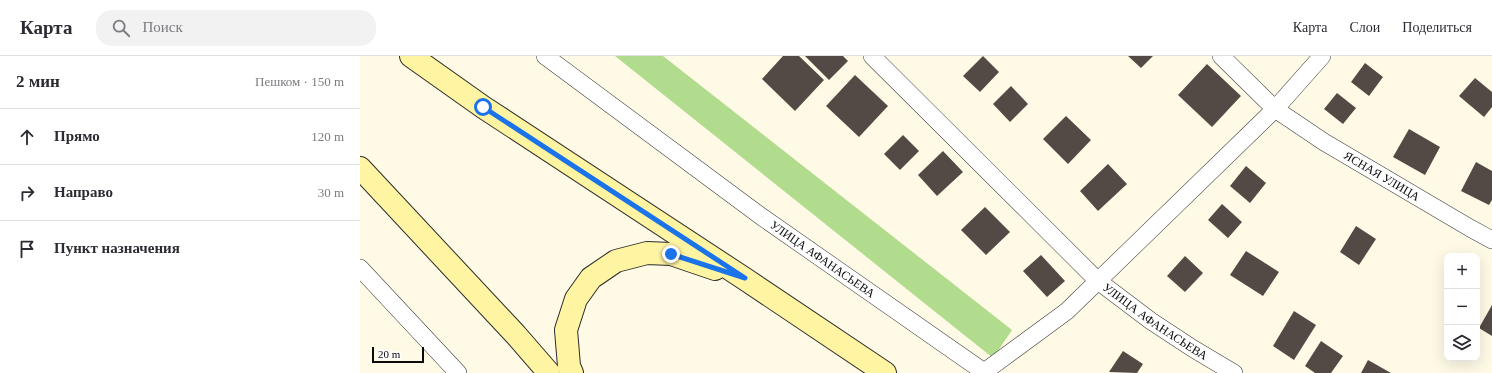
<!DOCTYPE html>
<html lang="ru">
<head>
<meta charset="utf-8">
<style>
  :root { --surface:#fff; --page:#f2f2f3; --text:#2b2b33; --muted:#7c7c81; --line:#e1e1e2 }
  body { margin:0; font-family:Georgia,serif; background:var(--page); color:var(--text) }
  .controls { position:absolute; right:12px; bottom:12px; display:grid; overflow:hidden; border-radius:8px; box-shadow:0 4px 16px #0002 }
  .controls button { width:36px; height:36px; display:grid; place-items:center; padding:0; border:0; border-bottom:1px solid var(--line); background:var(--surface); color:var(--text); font:20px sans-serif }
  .scale { position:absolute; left:12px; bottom:10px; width:52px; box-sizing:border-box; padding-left:4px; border:2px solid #090909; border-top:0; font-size:11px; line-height:14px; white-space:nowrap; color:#090909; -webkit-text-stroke:3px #fff; paint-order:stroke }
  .stop { position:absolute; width:12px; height:12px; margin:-9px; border:3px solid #1a73e8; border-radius:50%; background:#fff }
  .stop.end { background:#1a73e8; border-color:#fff; box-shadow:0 1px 4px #0008 }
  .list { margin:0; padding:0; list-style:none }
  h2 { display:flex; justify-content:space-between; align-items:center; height:52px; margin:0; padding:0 16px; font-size:17px }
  h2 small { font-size:13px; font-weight:400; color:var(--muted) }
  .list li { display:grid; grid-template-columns:26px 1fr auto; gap:12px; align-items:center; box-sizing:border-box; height:56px; padding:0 16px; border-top:1px solid var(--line) }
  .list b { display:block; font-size:15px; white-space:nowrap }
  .list em { font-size:13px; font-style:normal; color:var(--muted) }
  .icon { flex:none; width:22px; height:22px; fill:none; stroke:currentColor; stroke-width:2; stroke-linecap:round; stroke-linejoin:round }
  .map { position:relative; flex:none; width:1132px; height:317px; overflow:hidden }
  header { display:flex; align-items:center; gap:24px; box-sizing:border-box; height:56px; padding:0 20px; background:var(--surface); border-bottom:1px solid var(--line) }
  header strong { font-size:19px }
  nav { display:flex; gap:22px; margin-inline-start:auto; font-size:14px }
  .search { width:280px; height:36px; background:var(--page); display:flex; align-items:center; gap:10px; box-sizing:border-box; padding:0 14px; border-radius:16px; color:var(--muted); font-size:15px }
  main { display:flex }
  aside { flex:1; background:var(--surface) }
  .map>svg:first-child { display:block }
  .forest { fill:#b1dc8d }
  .building { fill:#524a45 }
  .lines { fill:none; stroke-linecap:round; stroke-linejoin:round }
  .minor-casing { stroke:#3c3c3c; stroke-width:18 }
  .secondary-casing { stroke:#2b2b2b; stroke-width:24 }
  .minor { stroke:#fff; stroke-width:17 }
  .secondary { stroke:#fff4a1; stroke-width:22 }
  .route { stroke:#1a73e8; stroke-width:5 }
  .labels { text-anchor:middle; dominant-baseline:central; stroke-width:4; stroke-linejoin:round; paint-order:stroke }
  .street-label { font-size:12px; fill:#090909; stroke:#fff }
</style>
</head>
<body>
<header>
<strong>Карта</strong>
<div class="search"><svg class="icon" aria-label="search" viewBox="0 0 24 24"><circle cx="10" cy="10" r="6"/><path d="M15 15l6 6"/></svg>Поиск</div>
<nav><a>Карта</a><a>Слои</a><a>Поделиться</a></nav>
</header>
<main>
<aside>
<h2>2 мин<small>Пешком · 150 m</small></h2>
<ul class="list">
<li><svg class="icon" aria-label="ahead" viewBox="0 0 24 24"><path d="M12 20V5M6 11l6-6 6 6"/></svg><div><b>Прямо</b></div><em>120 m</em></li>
<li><svg class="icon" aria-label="right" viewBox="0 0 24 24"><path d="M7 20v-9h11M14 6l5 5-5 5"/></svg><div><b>Направо</b></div><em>30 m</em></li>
<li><svg class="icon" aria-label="arrive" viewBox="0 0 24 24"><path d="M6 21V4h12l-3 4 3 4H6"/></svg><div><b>Пункт назначения</b></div></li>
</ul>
</aside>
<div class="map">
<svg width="1132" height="317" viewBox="0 0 1132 317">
  <rect width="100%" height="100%" fill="#fffae6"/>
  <!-- forest -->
  <polygon class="forest" points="255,0 303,0 652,274 633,302"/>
  <!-- building -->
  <g class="building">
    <polygon points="423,0 439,0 464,24 435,55 402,23"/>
    <polygon points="445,0 483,0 488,5 469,24"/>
    <polygon points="623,0 639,16 620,36 603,20"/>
    <polygon points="768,0 793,0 781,12"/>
    <polygon points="1005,7 1023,21 1009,40 991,26"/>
    <polygon points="847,8 881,40 852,71 818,39"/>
    <polygon points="495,19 528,50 499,81 466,50"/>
    <polygon points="1115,22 1132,36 1132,51 1124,61 1099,40"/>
    <polygon points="651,30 668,48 650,66 633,48"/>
    <polygon points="977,37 996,52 983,68 964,53"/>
    <polygon points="706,60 731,84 708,108 683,83"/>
    <polygon points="1049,73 1080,91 1065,119 1033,101"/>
    <polygon points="543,79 559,95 540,114 524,98"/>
    <polygon points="583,95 603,116 577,140 558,119"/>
    <polygon points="1116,106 1132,115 1132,144 1129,149 1101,135"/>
    <polygon points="748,108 767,128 738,155 720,135"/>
    <polygon points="886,110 906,127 890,147 870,130"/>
    <polygon points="862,148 882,166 868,182 848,164"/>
    <polygon points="625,151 650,176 626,199 601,174"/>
    <polygon points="996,170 1016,183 999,209 980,196"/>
    <polygon points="886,195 919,216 903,240 870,219"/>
    <polygon points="681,199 705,225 687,241 663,215"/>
    <polygon points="825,200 843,217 825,236 807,220"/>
    <polygon points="1132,249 1132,280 1119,272"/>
    <polygon points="934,255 956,269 934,304 913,290"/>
    <polygon points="961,285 983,300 971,317 955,317 945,310"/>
    <polygon points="763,295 783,308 777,317 749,316"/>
    <polygon points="1008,304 1031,317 1001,317"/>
  </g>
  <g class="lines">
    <!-- minor casing -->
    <g class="minor-casing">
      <g id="minor">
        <path id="s1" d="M185,0L402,161L624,316L707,255L915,53L962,0"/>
        <path id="s2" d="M512,0L738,225L791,265L832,292L874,317"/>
        <path id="s3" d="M861,0L915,53L964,86L1110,172L1132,184"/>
        <polyline points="0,212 98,317"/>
      </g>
    </g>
    <!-- secondary casing -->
    <g class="secondary-casing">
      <g id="secondary">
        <polyline points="51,0 123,51 385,223 525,317"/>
        <polyline points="0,112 156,279 189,317"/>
        <polyline points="212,317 209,310 206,274 216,243 231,222 256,205 287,197 311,198 355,213"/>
      </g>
    </g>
    <!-- minor -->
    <use href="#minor" class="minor"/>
    <!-- secondary -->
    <use href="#secondary" class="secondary"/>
  </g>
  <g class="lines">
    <!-- route -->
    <polyline class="route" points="123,51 385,222 311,198"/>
  </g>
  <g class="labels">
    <!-- street labels -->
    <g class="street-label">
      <text stroke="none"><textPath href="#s3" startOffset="202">ЯСНАЯ УЛИЦА</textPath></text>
      <text stroke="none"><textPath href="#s1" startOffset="344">УЛИЦА АФАНАСЬЕВА</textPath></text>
      <text stroke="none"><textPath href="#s2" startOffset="389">УЛИЦА АФАНАСЬЕВА</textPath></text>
    </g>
  </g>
</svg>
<div class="controls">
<button>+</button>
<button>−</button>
<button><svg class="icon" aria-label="layers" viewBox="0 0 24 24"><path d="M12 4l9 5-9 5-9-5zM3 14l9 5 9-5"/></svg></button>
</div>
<div class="scale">20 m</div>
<div class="stop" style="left:123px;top:51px"></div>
<div class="stop end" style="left:311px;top:198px"></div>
</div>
</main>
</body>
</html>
